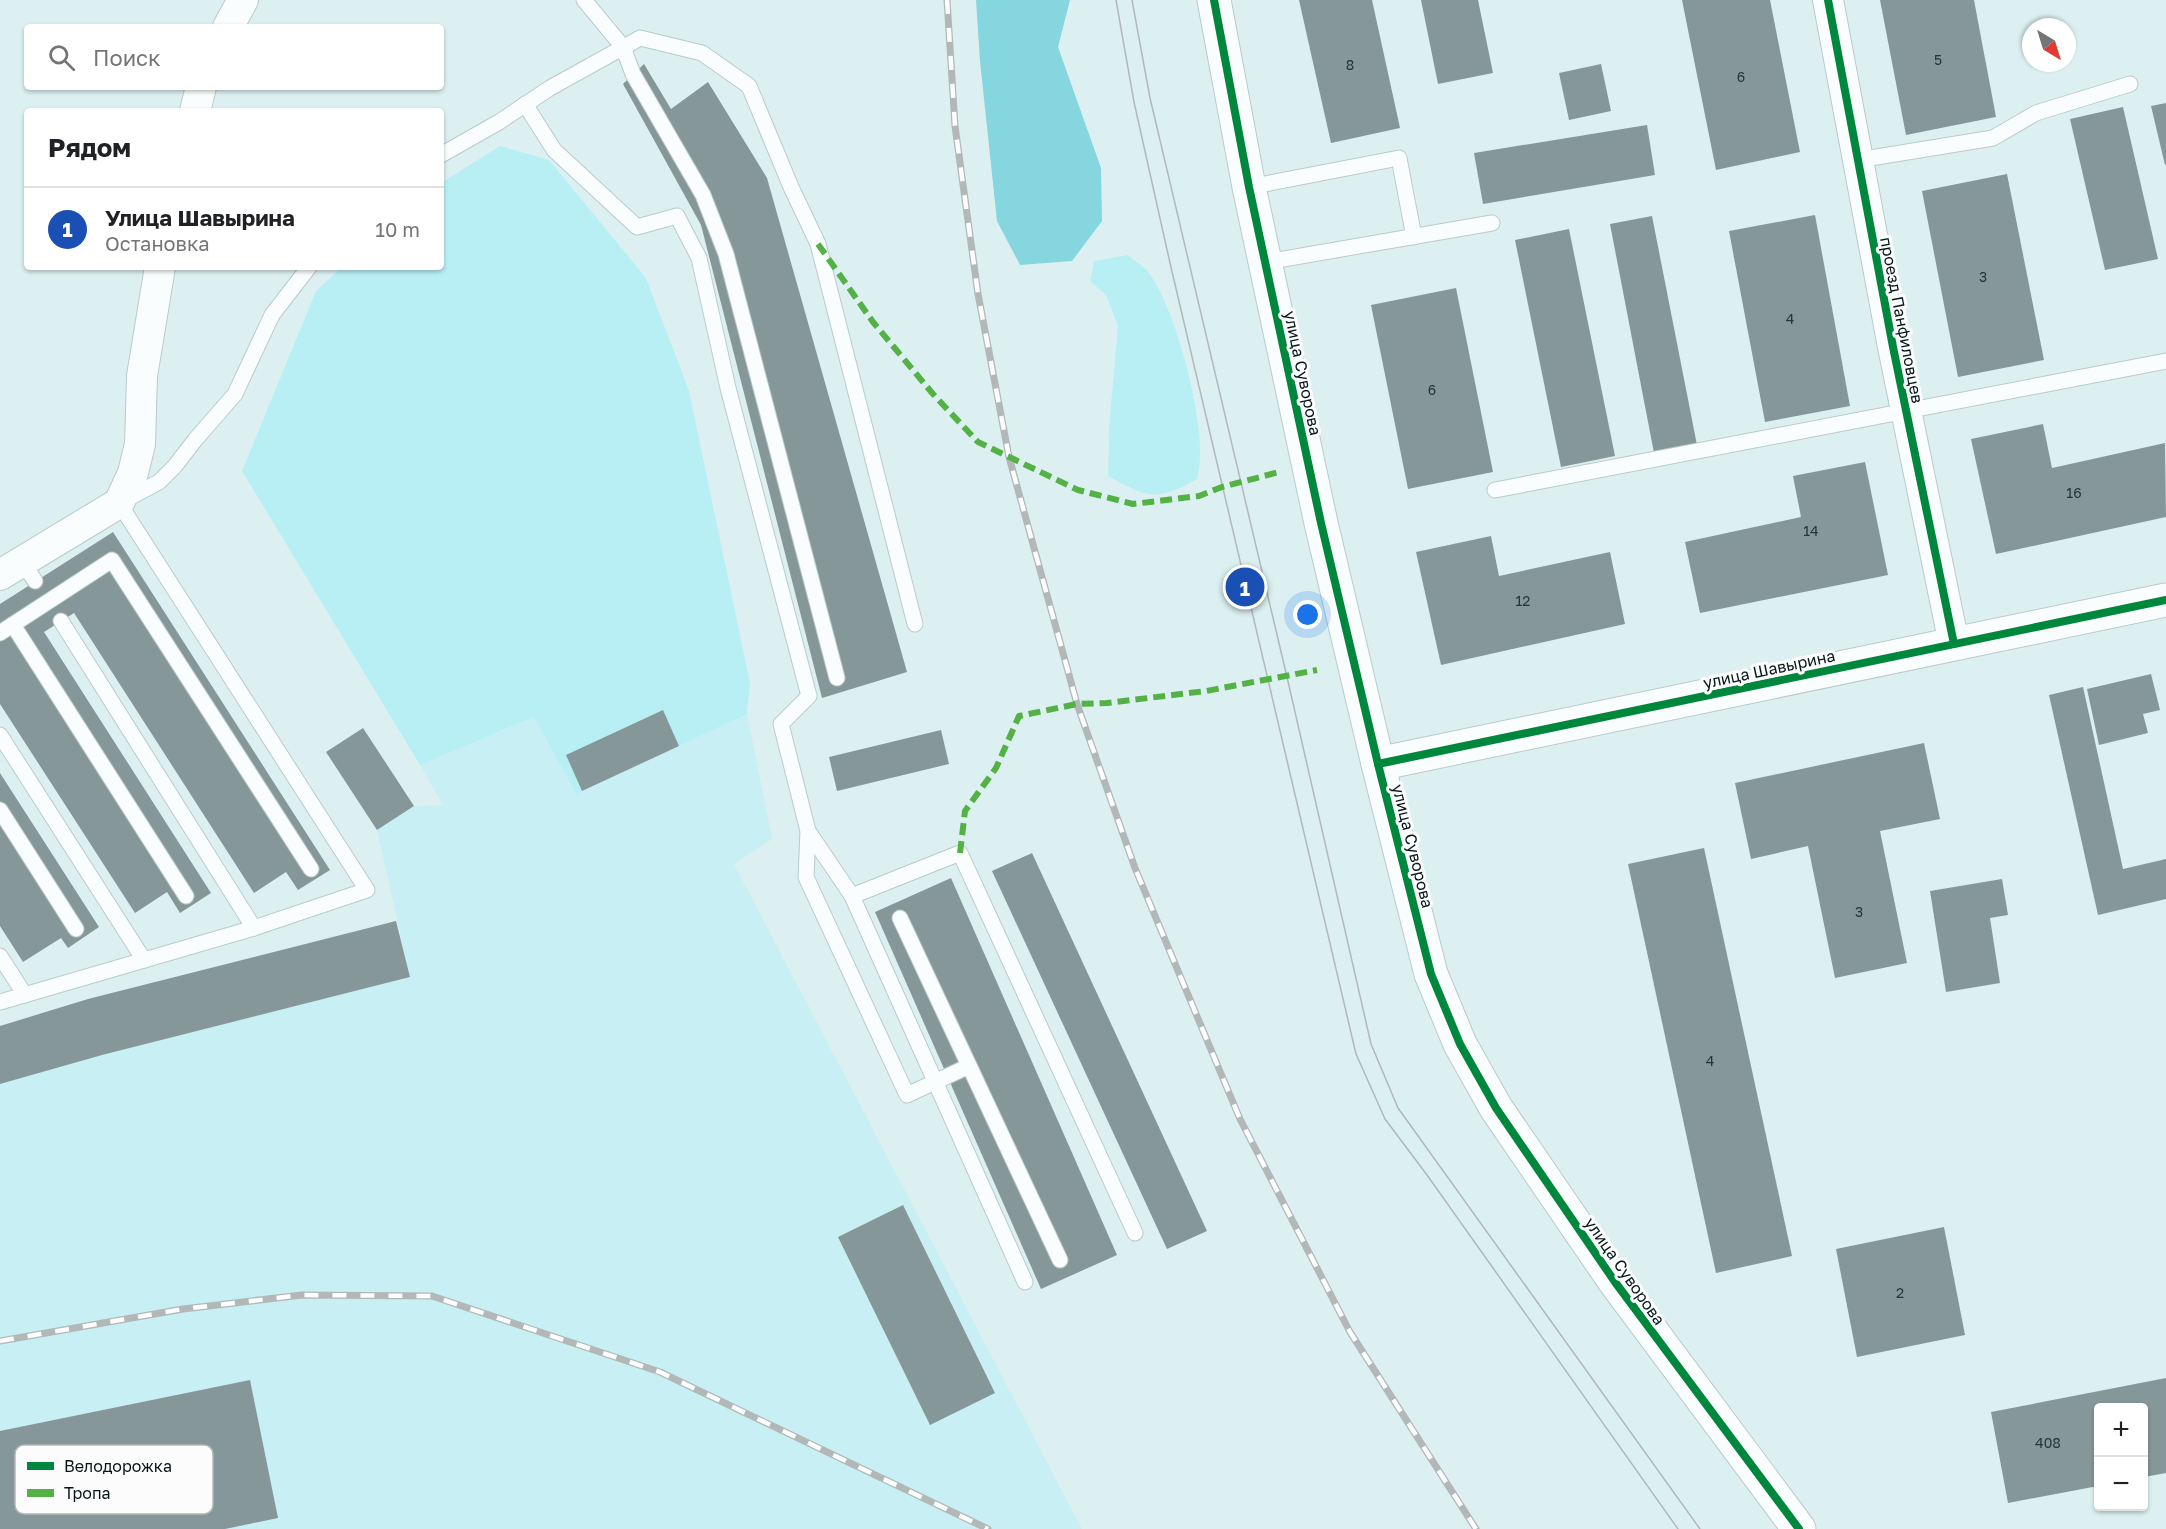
<!DOCTYPE html>
<html lang="ru">
<head>
<meta charset="utf-8">
<style>
  :root { --surface:#fff; --page:#f2f2f2; --text:#202124; --muted:#757577; --line:#e0e0e0; --accent:#1a73e8 }
  body { margin:0; font-family:"Golos Text",sans-serif; background:var(--page); color:var(--text) }
  .controls { position:absolute; right:18px; bottom:18px; display:grid; overflow:hidden; border-radius:6px; box-shadow:0 2px 4px #0004 }
  .controls button { width:54px; height:54px; display:grid; place-items:center; padding:0; border:0; border-bottom:2px solid var(--line); background:var(--surface); color:var(--text); font:30px sans-serif }
  .compass { position:absolute; left:2022px; top:18px; width:54px; height:54px; border-radius:50%; background:var(--surface); box-shadow:0 2px 4px #0004; rotate:142deg }
  .you { position:absolute; left:1308px; top:615px; width:21px; height:21px; margin:-15px; border:4px solid #fff; border-radius:50%; background:#1a73e8; box-shadow:0 0 0 9px #1a73e833 }
  .badge { display:grid; place-items:center; width:39px; height:39px; border-radius:50%; background:var(--accent); color:#fff; font-size:20px; font-weight:700 }
  .pin { position:absolute; translate:-50% -50%; border:3px solid #fff; box-shadow:0 2px 6px #0006 }
  .list { margin:0; padding:0; list-style:none }
  h2 { display:flex; justify-content:space-between; align-items:center; height:78px; margin:0; padding:0 24px; font-size:26px }
  h2 small { font-size:20px; font-weight:400; color:var(--muted) }
  .list li { display:grid; grid-template-columns:39px 1fr auto; gap:18px; align-items:center; box-sizing:border-box; height:84px; padding:0 24px; border-top:2px solid var(--line) }
  .list b { display:block; font-size:22px; white-space:nowrap }
  .list p { margin:0; font-size:20px; white-space:nowrap; color:var(--muted) }
  .list em { font-size:20px; font-style:normal; color:var(--muted) }
  .icon { flex:none; width:33px; height:33px; fill:none; stroke:currentColor; stroke-width:2; stroke-linecap:round; stroke-linejoin:round }
  .map { position:relative; flex:none; width:2166px; height:1529px; overflow:hidden }
  .search { position:absolute; background:var(--surface); box-shadow:0 2px 4px #0004; left:24px; top:24px; width:420px; height:66px; display:flex; align-items:center; gap:15px; box-sizing:border-box; padding:0 21px; border-radius:6px; color:var(--muted); font-size:22px }
  .panel { position:absolute; background:var(--surface); box-shadow:0 2px 4px #0004; left:24px; top:108px; width:420px; height:162px; border-radius:6px }
  .map>svg:first-child { display:block }
  .built { fill:#c7eff4 }
  .green { fill:#b8eff5 }
  .forest { fill:#85d6de }
  .building { fill:#869799 }
  .lines { fill:none; stroke-linecap:round; stroke-linejoin:round }
  .lane-casing { stroke:#b9cacd; stroke-width:17 }
  .street-casing { stroke:#b9cacd; stroke-width:32 }
  .secondary-casing { stroke:#b9cacd; stroke-width:35 }
  .lane { stroke:#fafdfd; stroke-width:15 }
  .street { stroke:#fafdfd; stroke-width:30 }
  .secondary { stroke:#fafdfd; stroke-width:33 }
  .tram { stroke:#b2b8b8; stroke-width:1.5 }
  .rail-casing { stroke:#b2b8b8; stroke-width:7 }
  .rail { stroke:#fcfcfc; stroke-width:4.5; stroke-dasharray:14; stroke-linecap:butt }
  .quiet { stroke:#54b145; stroke-width:6; stroke-dasharray:12 6; stroke-linecap:butt }
  .cycleway-casing { stroke:#fcfcfc; stroke-width:11 }
  .cycleway { stroke:#00873e; stroke-width:8 }
  .labels { text-anchor:middle; dominant-baseline:central; stroke-width:6; stroke-linejoin:round; paint-order:stroke }
  .number-label { font-size:14px; fill:#253639 }
  .street-label { font-size:16px; fill:#051619; stroke:#fcfcfc }
  .key { fill:#fcfcfc; stroke:#b2b7b8; stroke-width:1.5 }
  .key-label { font-size:16px; fill:#051619 }
</style>
</head>
<body>
<div class="map">
<svg width="2166" height="1529" viewBox="0 0 2166 1529">
  <rect width="100%" height="100%" fill="#dcf0f2"/>
  <!-- built -->
  <polygon class="built" points="747,714 772,839 734,864 1082,1529 0,1529 0,1084 102,1055 410,977 377,830 414,806 443,805 420,765 534,717 576,794"/>
  <!-- green -->
  <g class="green">
    <polygon points="500,146 549,160 646,278 689,391 750,683 747,714 576,794 534,717 420,765 242,471 316,291 342,267 441,267 441,183"/>
    <path d="M1128,255C1134,261 1144,266 1149,273C1176,309 1211,436 1197,479C1156,502 1148,498 1108,476L1109,428L1118,326L1106,295L1090,281L1094,261Z"/>
  </g>
  <!-- forest -->
  <polygon class="forest" points="976,0 1070,0 1058,47 1101,168 1102,221 1072,261 1020,265 997,221 980,61"/>
  <!-- building -->
  <g class="building">
    <polygon points="1299,0 1372,0 1400,128 1331,143"/>
    <polygon points="1421,0 1478,0 1493,73 1438,84"/>
    <polygon points="1682,0 1770,0 1800,152 1716,170"/>
    <polygon points="1880,0 1974,0 1996,117 1906,135"/>
    <polygon points="644,64 671,109 708,82 767,178 907,672 822,698 701,225 623,84"/>
    <polygon points="1601,64 1611,111 1569,120 1559,73"/>
    <polygon points="2166,103 2166,164 2165,165 2151,106"/>
    <polygon points="2123,107 2158,259 2105,270 2070,119"/>
    <polygon points="1647,125 1655,175 1483,204 1474,153"/>
    <polygon points="2007,174 2044,360 1958,377 1922,191"/>
    <polygon points="1815,215 1850,406 1765,422 1729,231"/>
    <polygon points="1652,216 1697,445 1654,453 1610,224"/>
    <polygon points="1569,229 1615,456 1561,467 1515,240"/>
    <polygon points="1456,288 1493,472 1408,489 1371,305"/>
    <polygon points="2043,424 2052,468 2165,443 2166,517 1996,554 1971,439"/>
    <polygon points="1865,462 1888,575 1700,613 1685,542 1801,517 1793,476"/>
    <polygon points="113,532 330,870 298,890 286,872 254,893 74,613 44,632 211,893 180,913 167,892 135,913 0,704 0,604"/>
    <polygon points="1491,536 1499,576 1610,552 1625,624 1441,665 1416,552"/>
    <polygon points="2151,674 2160,710 2143,714 2148,733 2099,745 2087,689"/>
    <polygon points="2083,687 2123,869 2166,859 2166,899 2098,915 2049,695"/>
    <polygon points="663,710 679,746 582,791 566,755"/>
    <polygon points="363,728 414,806 377,830 326,752"/>
    <polygon points="941,730 949,764 837,791 829,757"/>
    <polygon points="1924,743 1940,819 1880,831 1907,963 1835,978 1808,846 1751,859 1735,783"/>
    <polygon points="0,773 99,927 68,948 61,938 23,962 0,926"/>
    <polygon points="1704,848 1792,1256 1716,1273 1628,864"/>
    <polygon points="1032,853 1207,1231 1167,1249 992,871"/>
    <polygon points="951,878 1117,1255 1041,1289 875,912"/>
    <polygon points="2002,879 2008,915 1990,918 2000,983 1946,992 1930,891"/>
    <polygon points="396,921 410,977 102,1055 0,1084 0,1026 88,999"/>
    <polygon points="903,1205 995,1393 930,1425 838,1237"/>
    <polygon points="1944,1227 1965,1335 1857,1357 1836,1249"/>
    <polygon points="2166,1378 2166,1473 2144,1477 2144,1408 2098,1408 2098,1486 2008,1503 1991,1412"/>
    <polygon points="250,1380 278,1518 225,1529 0,1529 0,1431"/>
  </g>
  <g class="lines">
    <!-- lane casing -->
    <g class="lane-casing">
      <g id="lane">
        <polyline points="584,0 623,47 633,74 703,195 726,254 837,678"/>
        <polyline points="525,104 554,150 637,227 677,216 699,258 728,388 809,696 781,724 808,831 852,896 1025,1282"/>
        <polyline points="441,155 499,122 550,88 640,38 702,53 749,86 791,187 818,244 915,624"/>
        <polyline points="1858,160 1993,138 2036,113 2130,84"/>
        <polyline points="1249,187 1399,158 1414,237"/>
        <polyline points="1266,262 1492,223"/>
        <polyline points="1495,490 2166,361"/>
        <polyline points="22,561 35,581"/>
        <polyline points="61,621 254,928"/>
        <polyline points="13,625 186,896"/>
        <polyline points="0,633 112,560 311,869"/>
        <polyline points="0,735 144,960"/>
        <polyline points="0,810 76,929"/>
        <polyline points="808,831 806,877 907,1095 969,1066"/>
        <polyline points="852,896 960,853 1135,1233"/>
        <polyline points="900,918 1060,1260"/>
        <polyline points="0,956 25,995"/>
        <polyline points="0,1002 254,928 367,890 119,503 159,482 175,466 195,440 235,394 272,315 309,267"/>
      </g>
    </g>
    <!-- street casing -->
    <g class="street-casing">
      <g id="street">
        <polyline points="1828,0 1893,347 1954,644"/>
        <polyline points="228,27 243,0"/>
        <polyline points="195,111 201,87"/>
        <polyline points="0,575 119,503 133,473 140,444 142,376 160,267"/>
      </g>
    </g>
    <!-- secondary casing -->
    <g class="secondary-casing">
      <g id="secondary">
        <polyline points="1214,0 1249,187 1321,523 1378,764 1431,974 1460,1044 1496,1108 1615,1282 1799,1529"/>
        <polyline points="1378,764 2166,600"/>
      </g>
    </g>
    <!-- lane -->
    <use href="#lane" class="lane"/>
    <!-- street -->
    <use href="#street" class="street"/>
    <!-- secondary -->
    <use href="#secondary" class="secondary"/>
    <!-- tram -->
    <g class="tram">
      <polyline points="1116,0 1134,102 1170,263 1356,1054 1385,1119 1427,1175 1678,1529"/>
      <polyline points="1132,0 1150,98 1287,677 1371,1044 1398,1108 1700,1529"/>
    </g>
    <!-- rail casing -->
    <g class="rail-casing">
      <g id="rail">
        <polyline points="947,0 955,126 978,294 1009,457 1077,704 1135,868 1240,1119 1350,1332 1476,1529"/>
        <polyline points="0,1341 183,1309 302,1295 432,1296 660,1372 988,1529"/>
      </g>
    </g>
    <!-- rail -->
    <use href="#rail" class="rail"/>
    <!-- quiet -->
    <g class="quiet">
      <polyline points="818,244 873,322 933,394 978,442 1078,490 1133,504 1199,496 1222,487 1279,472"/>
      <polyline points="960,853 965,811 996,768 1019,716 1077,704 1107,703 1206,691 1317,670"/>
    </g>
    <!-- cycleway casing -->
    <g class="cycleway-casing">
      <g id="cycleway">
        <polyline points="1214,0 1249,187 1321,523 1378,764 1431,974 1460,1044 1496,1108 1615,1282 1799,1529"/>
        <polyline points="1828,0 1893,347 1954,644"/>
        <polyline points="1378,764 2166,600"/>
      </g>
    </g>
    <!-- cycleway -->
    <use href="#cycleway" class="cycleway"/>
  </g>
  <g class="labels">
    <!-- number labels -->
    <g class="number-label">
      <text x="1938" y="59">5</text>
      <text x="1350" y="64">8</text>
      <text x="1741" y="76">6</text>
      <text x="1983" y="276">3</text>
      <text x="1790" y="318">4</text>
      <text x="1432" y="389">6</text>
      <text x="2074" y="492">16</text>
      <text x="1811" y="530">14</text>
      <text x="1523" y="600">12</text>
      <text x="1859" y="911">3</text>
      <text x="1710" y="1060">4</text>
      <text x="1900" y="1292">2</text>
      <text x="2048" y="1442">408</text>
    </g>
    <!-- street labels -->
    <g class="street-label">
      <text transform="translate(1902 320) rotate(79)">проезд Панфиловцев</text>
      <text transform="translate(1303 373) rotate(78)">улица Суворова</text>
      <text transform="translate(1769 669) rotate(-12)">улица Шавырина</text>
      <text transform="translate(1413 846) rotate(76)">улица Суворова</text>
      <text transform="translate(1625 1271) rotate(55)">улица Суворова</text>
    </g>
  </g>
  <!-- legend -->
  <rect x="15" y="1445" width="198" height="69" rx="9" class="key"/>
  <rect x="27" y="1462" width="27" height="8" fill="#00873e"/>
  <rect x="27" y="1489" width="27" height="8" fill="#54b145"/>
  <g class="key-label">
    <text x="64" y="1472">Велодорожка</text>
    <text x="64" y="1499">Тропа</text>
  </g>
</svg>
<div class="controls">
<button>+</button>
<button>−</button>
</div>
<svg class="compass" viewBox="-18 -18 36 36"><path d="M0-13l5 13h-10z" fill="#e53935"/><path d="M0 13l5-13h-10z" fill="#757577"/></svg>
<div class="you"></div>
<div class="pin badge" style="left:1245px;top:587px;background:#1a4fb4">1</div>
<div class="search"><svg class="icon" aria-label="search" viewBox="0 0 24 24"><circle cx="10" cy="10" r="6"/><path d="M15 15l6 6"/></svg>Поиск</div>
<section class="panel">
<h2>Рядом<small></small></h2>
<ul class="list">
<li><span class="badge" style="background:#1a4fb4">1</span><div><b>Улица Шавырина</b><p>Остановка</p></div><em>10 m</em></li>
</ul>
</section>
</div>
</body>
</html>
